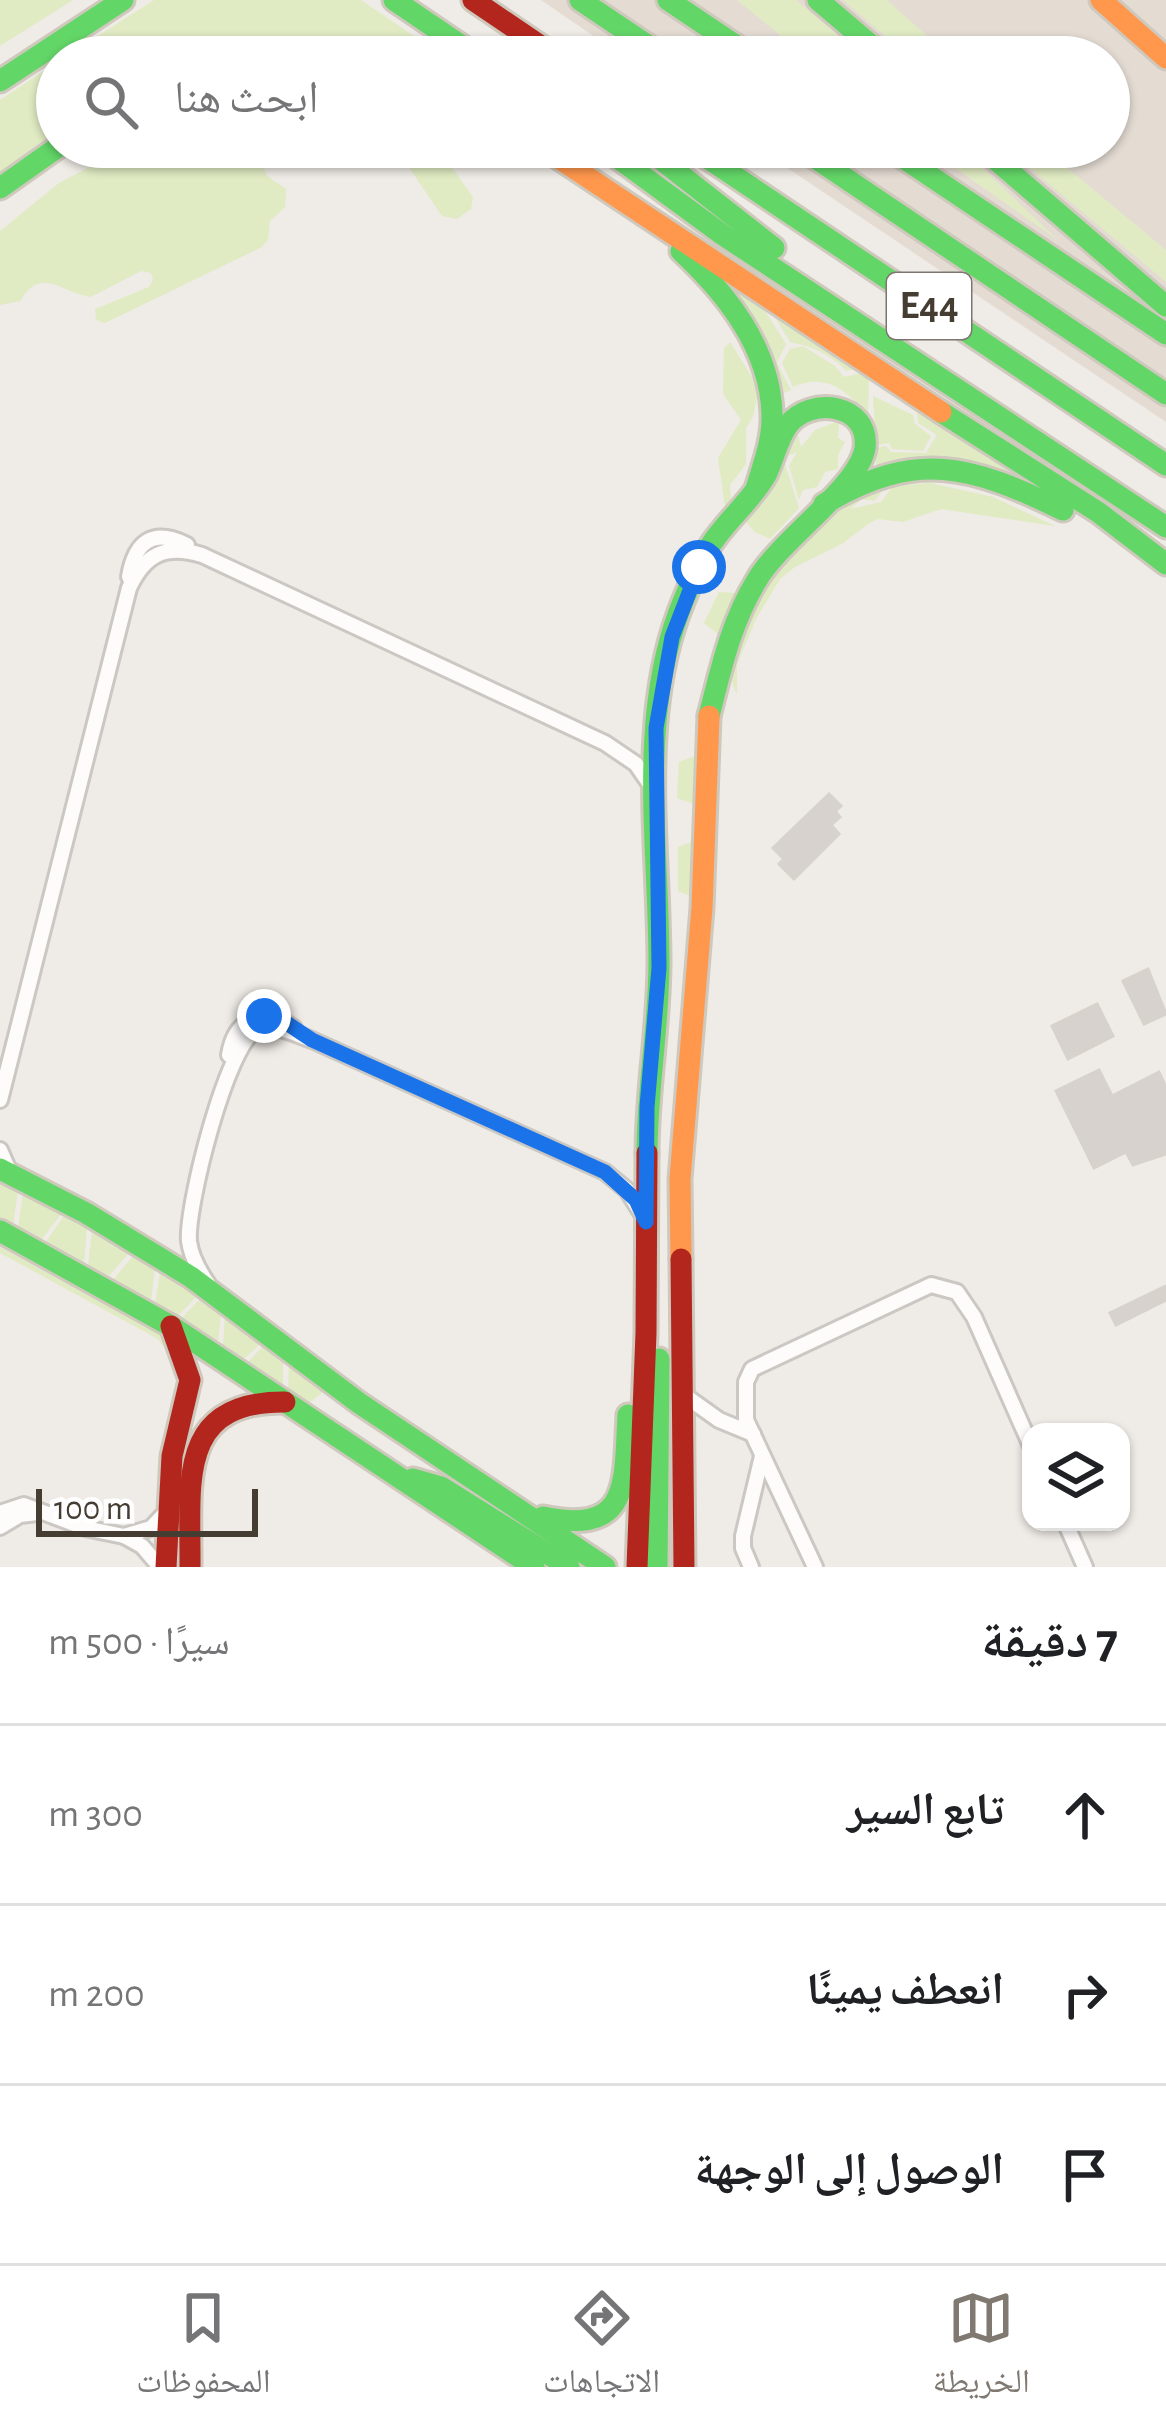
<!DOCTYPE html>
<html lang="ar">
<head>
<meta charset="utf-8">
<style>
  :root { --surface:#fff; --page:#f6f6f6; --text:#202124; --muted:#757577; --line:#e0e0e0; --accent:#807971 }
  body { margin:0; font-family:"Alegreya Sans","Noto Naskh Arabic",sans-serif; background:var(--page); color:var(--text); direction:rtl }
  .controls { position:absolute; right:36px; bottom:36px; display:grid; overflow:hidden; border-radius:24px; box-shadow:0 3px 9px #0004 }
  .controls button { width:108px; height:108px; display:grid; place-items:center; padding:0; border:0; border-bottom:3px solid var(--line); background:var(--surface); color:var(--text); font:60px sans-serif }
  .scale { position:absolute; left:36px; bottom:30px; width:222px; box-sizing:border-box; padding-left:12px; border:6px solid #453c32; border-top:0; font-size:33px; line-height:42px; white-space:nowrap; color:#453c32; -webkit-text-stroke:9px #fff; paint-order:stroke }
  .stop { position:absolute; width:36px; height:36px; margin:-27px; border:9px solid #1a73e8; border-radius:50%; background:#fff }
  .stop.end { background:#1a73e8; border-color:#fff; box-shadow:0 3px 12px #0008 }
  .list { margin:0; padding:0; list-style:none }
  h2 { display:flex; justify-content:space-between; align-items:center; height:156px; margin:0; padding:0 48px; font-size:51px }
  h2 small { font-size:39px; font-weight:400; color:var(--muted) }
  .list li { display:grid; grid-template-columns:78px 1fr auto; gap:36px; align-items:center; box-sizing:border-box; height:180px; padding:0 48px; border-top:3px solid var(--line) }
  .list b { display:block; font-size:45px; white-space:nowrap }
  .list em { font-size:39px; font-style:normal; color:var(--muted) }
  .icon { flex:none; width:66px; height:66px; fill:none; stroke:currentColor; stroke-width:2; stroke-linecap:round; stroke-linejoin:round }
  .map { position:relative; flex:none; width:1166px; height:1567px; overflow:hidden; direction:ltr }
  .search { position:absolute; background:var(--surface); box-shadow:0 3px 9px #0004; left:36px; right:36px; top:36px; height:132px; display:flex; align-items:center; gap:30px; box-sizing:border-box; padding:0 42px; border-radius:66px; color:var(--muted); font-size:45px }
  .sheet { height:696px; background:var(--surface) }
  nav { display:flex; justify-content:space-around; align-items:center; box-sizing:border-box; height:168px; border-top:3px solid var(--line); background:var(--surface); font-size:33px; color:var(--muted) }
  nav a { display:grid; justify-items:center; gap:6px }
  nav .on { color:var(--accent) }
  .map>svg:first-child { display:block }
  .residential { fill:#e4dcd3 }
  .green { fill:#e0ebc3 }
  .building { fill:#d7d2cd; stroke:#d7d2cc; stroke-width:3 }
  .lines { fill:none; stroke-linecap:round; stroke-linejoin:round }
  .street-casing { stroke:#cbc7c2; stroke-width:20 }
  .fast-casing { stroke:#cfc8bc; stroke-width:27 }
  .slow-casing { stroke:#cfc8bc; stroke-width:27 }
  .jam-casing { stroke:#cfc8bc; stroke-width:27 }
  .street { stroke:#fdfcfb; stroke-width:14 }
  .fast { stroke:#63d668; stroke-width:21 }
  .slow { stroke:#ff974d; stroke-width:21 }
  .jam { stroke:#b3261e; stroke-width:21 }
  .route { stroke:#1a73e8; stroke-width:15 }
  .labels { text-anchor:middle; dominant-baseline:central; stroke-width:9; stroke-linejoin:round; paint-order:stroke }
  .shield { fill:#fff; stroke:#7d7670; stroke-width:3 }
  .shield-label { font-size:39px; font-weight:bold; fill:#453c32 }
</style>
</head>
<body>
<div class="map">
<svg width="1166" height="1567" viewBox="0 0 1166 1567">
  <rect width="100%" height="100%" fill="#efebe6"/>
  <!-- residential -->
  <polygon class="residential" points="541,0 1166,0 1166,422 756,147 1109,147 1109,57 624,57"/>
  <!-- green -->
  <g class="green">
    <polygon points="0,0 73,0 0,46"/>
    <polygon points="154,0 361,0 445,57 65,57"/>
    <polygon points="737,0 796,0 864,57 807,57"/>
    <polygon points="843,0 887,0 951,57 910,57"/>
    <polygon points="57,62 57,136 0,175 0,100"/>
    <path d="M127,147H291L271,150L262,163L267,176L286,189L285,207L270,221L268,240L262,247L105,323L96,320L95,309L149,287L153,280L151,273L141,271L91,297C61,293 42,265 20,301L0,305V231L59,183Z"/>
    <polygon points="383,147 437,147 473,197 471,209 457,219 442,216 406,163"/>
    <polygon points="925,147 960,147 1058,240"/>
    <polygon points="1005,147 1042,147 1166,250 1166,282"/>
    <polygon points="711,270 762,306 786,344 777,363 791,390 781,394"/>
    <path d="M772,313L856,369L846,371C836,358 807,343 791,343Z"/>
    <polygon points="730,342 759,388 753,417 746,428 746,464 730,485 731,500 725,507 718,458 741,420 723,394 724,348"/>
    <path d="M803,346L835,366L844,377L862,373L869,378L868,417C849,392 827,372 793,387L782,363L790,349Z"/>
    <polygon points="873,396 913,415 915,424 931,436 923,451 892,449 889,443 876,445"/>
    <polygon points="917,410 1008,471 876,465 877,448 886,446 891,452 926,453 937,435 918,423"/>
    <polygon points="839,421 838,438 845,442 838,455 838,469 825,472 817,487 803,490 799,500 789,466 797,452 783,458 799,508 770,539 755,532 741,517 796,428 801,447 815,430"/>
    <path d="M927,480L886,486L875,501L862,499L850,509L881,502L893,486L931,483L993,497L1055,526L941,509L903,522L878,519L868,524L842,544L795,567L780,579L756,619L737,665V695C708,644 811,521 855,497C880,483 900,481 927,480Z"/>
    <polygon points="719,592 736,593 718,634 704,623"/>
    <polygon points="697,755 694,804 677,798 679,762"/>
    <polygon points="694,841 692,897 678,891 678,847"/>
    <polygon points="0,1181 18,1190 13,1225 0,1220"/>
    <polygon points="23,1193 62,1213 41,1240 18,1228"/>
    <polygon points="64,1216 87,1228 84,1262 45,1243"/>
    <polygon points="92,1231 129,1253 109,1276 88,1265"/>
    <polygon points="0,1247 156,1332 165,1339 182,1376 177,1388 175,1363 158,1339 0,1253"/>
    <polygon points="133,1256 155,1268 151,1300 113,1280"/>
    <polygon points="160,1272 197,1296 177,1317 155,1304"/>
    <polygon points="200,1299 221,1313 218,1343 181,1319"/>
    <polygon points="225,1316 261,1343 244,1359 223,1346"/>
    <polygon points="264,1345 283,1359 283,1385 248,1362"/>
    <polygon points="289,1366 323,1392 309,1403 288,1389"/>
  </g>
  <!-- building -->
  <g class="building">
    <polygon points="829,794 841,806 835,811 840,817 831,825 839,834 794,879 779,864 784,859 773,848"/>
    <polygon points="1148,969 1166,1014 1144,1024 1123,981"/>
    <polygon points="1097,1004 1113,1036 1068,1059 1052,1026"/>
    <polygon points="1099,1070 1112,1096 1159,1072 1166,1087 1166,1154 1133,1165 1126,1152 1094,1168 1056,1091"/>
    <polygon points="1166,1286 1166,1300 1116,1325 1110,1313"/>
  </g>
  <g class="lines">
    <!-- street casing -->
    <g class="street-casing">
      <g id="street">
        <path d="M129,577C135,541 153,528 187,545"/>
        <path d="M229,1055C235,1018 263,1008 294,1028"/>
        <path d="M0,1100L129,588C145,554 165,544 202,555L605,743L636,764L654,790"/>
        <polyline points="0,1150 10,1173"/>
        <path d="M208,1284C199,1271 191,1257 189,1241C186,1208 227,1042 257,1030C275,1023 295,1034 312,1040L605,1172L627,1190L642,1214"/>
        <polyline points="684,1395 719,1420 753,1434"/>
        <polyline points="0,1513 24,1505 85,1528 124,1536 142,1546 160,1567"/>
        <polyline points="1065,1522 1085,1567"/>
        <polyline points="0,1527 20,1515 37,1513"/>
        <polyline points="124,1536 151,1528 169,1509"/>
        <polyline points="751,1567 743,1548 743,1536 762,1456"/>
        <polyline points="815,1567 746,1420 746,1382 752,1369 931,1285 957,1292 974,1317 1031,1446"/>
      </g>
    </g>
    <!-- fast casing -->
    <g class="fast-casing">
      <g id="fast">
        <polyline points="394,0 478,57"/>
        <polyline points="580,0 665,57"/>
        <polyline points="668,0 753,57"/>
        <polyline points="818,0 885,57"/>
        <polyline points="0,81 123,0"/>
        <polyline points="603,147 723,235 1166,527"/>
        <polyline points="645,147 774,248"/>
        <polyline points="691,147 1166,465"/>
        <polyline points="799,147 1166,394"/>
        <polyline points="887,147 1166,334"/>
        <polyline points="981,147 1166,306"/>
        <polyline points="0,188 58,147"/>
        <path d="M681,251C727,294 770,348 772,414C773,440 763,465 756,489"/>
        <polyline points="941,412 1098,512 1166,564"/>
        <path d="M824,504C917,449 970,465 1063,510"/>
        <path d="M647,1153C647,1089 659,1026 659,963C659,848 638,722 679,612C687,591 698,565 710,546C726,521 751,501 766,475C774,459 777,440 788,425C810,396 870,403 865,448C859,487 780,540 757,580C731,622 721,669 709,716"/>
        <polyline points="0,1169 86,1213 191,1277 359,1403 605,1567"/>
        <polyline points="0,1231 171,1326 534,1567"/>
        <polyline points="413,1479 441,1487 569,1567"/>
        <path d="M543,1517C631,1535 624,1484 628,1415"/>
        <polyline points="657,1567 659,1359"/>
      </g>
    </g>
    <!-- slow casing -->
    <g class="slow-casing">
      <g id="slow">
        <polyline points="1101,0 1166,58"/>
        <polyline points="542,147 941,412"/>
        <polyline points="681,1259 680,1179 702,908 709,716"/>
      </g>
    </g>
    <!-- jam casing -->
    <g class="jam-casing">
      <g id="jam">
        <polyline points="473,0 557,57"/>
        <polyline points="681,1259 684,1567"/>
        <polyline points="166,1567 172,1456 190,1380 171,1326"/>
        <path d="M190,1567C191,1485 175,1401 285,1402"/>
        <polyline points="637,1567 646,1333 647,1153"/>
      </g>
    </g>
    <!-- street -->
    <use href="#street" class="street"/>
    <!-- fast -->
    <use href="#fast" class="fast"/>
    <!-- slow -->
    <use href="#slow" class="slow"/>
    <!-- jam -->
    <use href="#jam" class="jam"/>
  </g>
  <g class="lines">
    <!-- route -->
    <polyline class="route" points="264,1016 282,1020 312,1040 605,1172 636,1200 646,1222 647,1107 659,968 656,728 672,637 699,567"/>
  </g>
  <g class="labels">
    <!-- shield labels -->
    <rect class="shield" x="887" y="273" width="84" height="66" rx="9"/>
    <g class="shield-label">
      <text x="929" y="306">E44</text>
    </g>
  </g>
</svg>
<div class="controls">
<button><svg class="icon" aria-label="layers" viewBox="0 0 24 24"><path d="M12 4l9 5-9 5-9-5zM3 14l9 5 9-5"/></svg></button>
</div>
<div class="scale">100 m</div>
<div class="stop" style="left:699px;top:567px"></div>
<div class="stop end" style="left:264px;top:1016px"></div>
<div class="search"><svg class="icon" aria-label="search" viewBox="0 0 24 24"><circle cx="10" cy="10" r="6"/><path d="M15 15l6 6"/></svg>ابحث هنا</div>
</div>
<section class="sheet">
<h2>7 دقيقة<small>سيرًا · 500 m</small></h2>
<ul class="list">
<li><svg class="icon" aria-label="ahead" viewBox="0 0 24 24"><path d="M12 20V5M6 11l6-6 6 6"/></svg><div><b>تابع السير</b></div><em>300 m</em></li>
<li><svg class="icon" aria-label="right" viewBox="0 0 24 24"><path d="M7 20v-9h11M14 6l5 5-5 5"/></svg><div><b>انعطف يمينًا</b></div><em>200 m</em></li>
<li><svg class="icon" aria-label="arrive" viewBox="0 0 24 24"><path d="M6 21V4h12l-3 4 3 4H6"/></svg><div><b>الوصول إلى الوجهة</b></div></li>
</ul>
</section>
<nav>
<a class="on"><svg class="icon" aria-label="map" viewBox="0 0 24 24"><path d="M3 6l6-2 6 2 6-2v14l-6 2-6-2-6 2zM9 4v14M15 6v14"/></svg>الخريطة</a>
<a><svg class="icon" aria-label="directions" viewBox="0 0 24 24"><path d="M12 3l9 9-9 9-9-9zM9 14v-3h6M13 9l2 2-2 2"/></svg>الاتجاهات</a>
<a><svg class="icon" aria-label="saved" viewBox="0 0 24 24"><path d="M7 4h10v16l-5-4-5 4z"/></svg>المحفوظات</a>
</nav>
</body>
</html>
